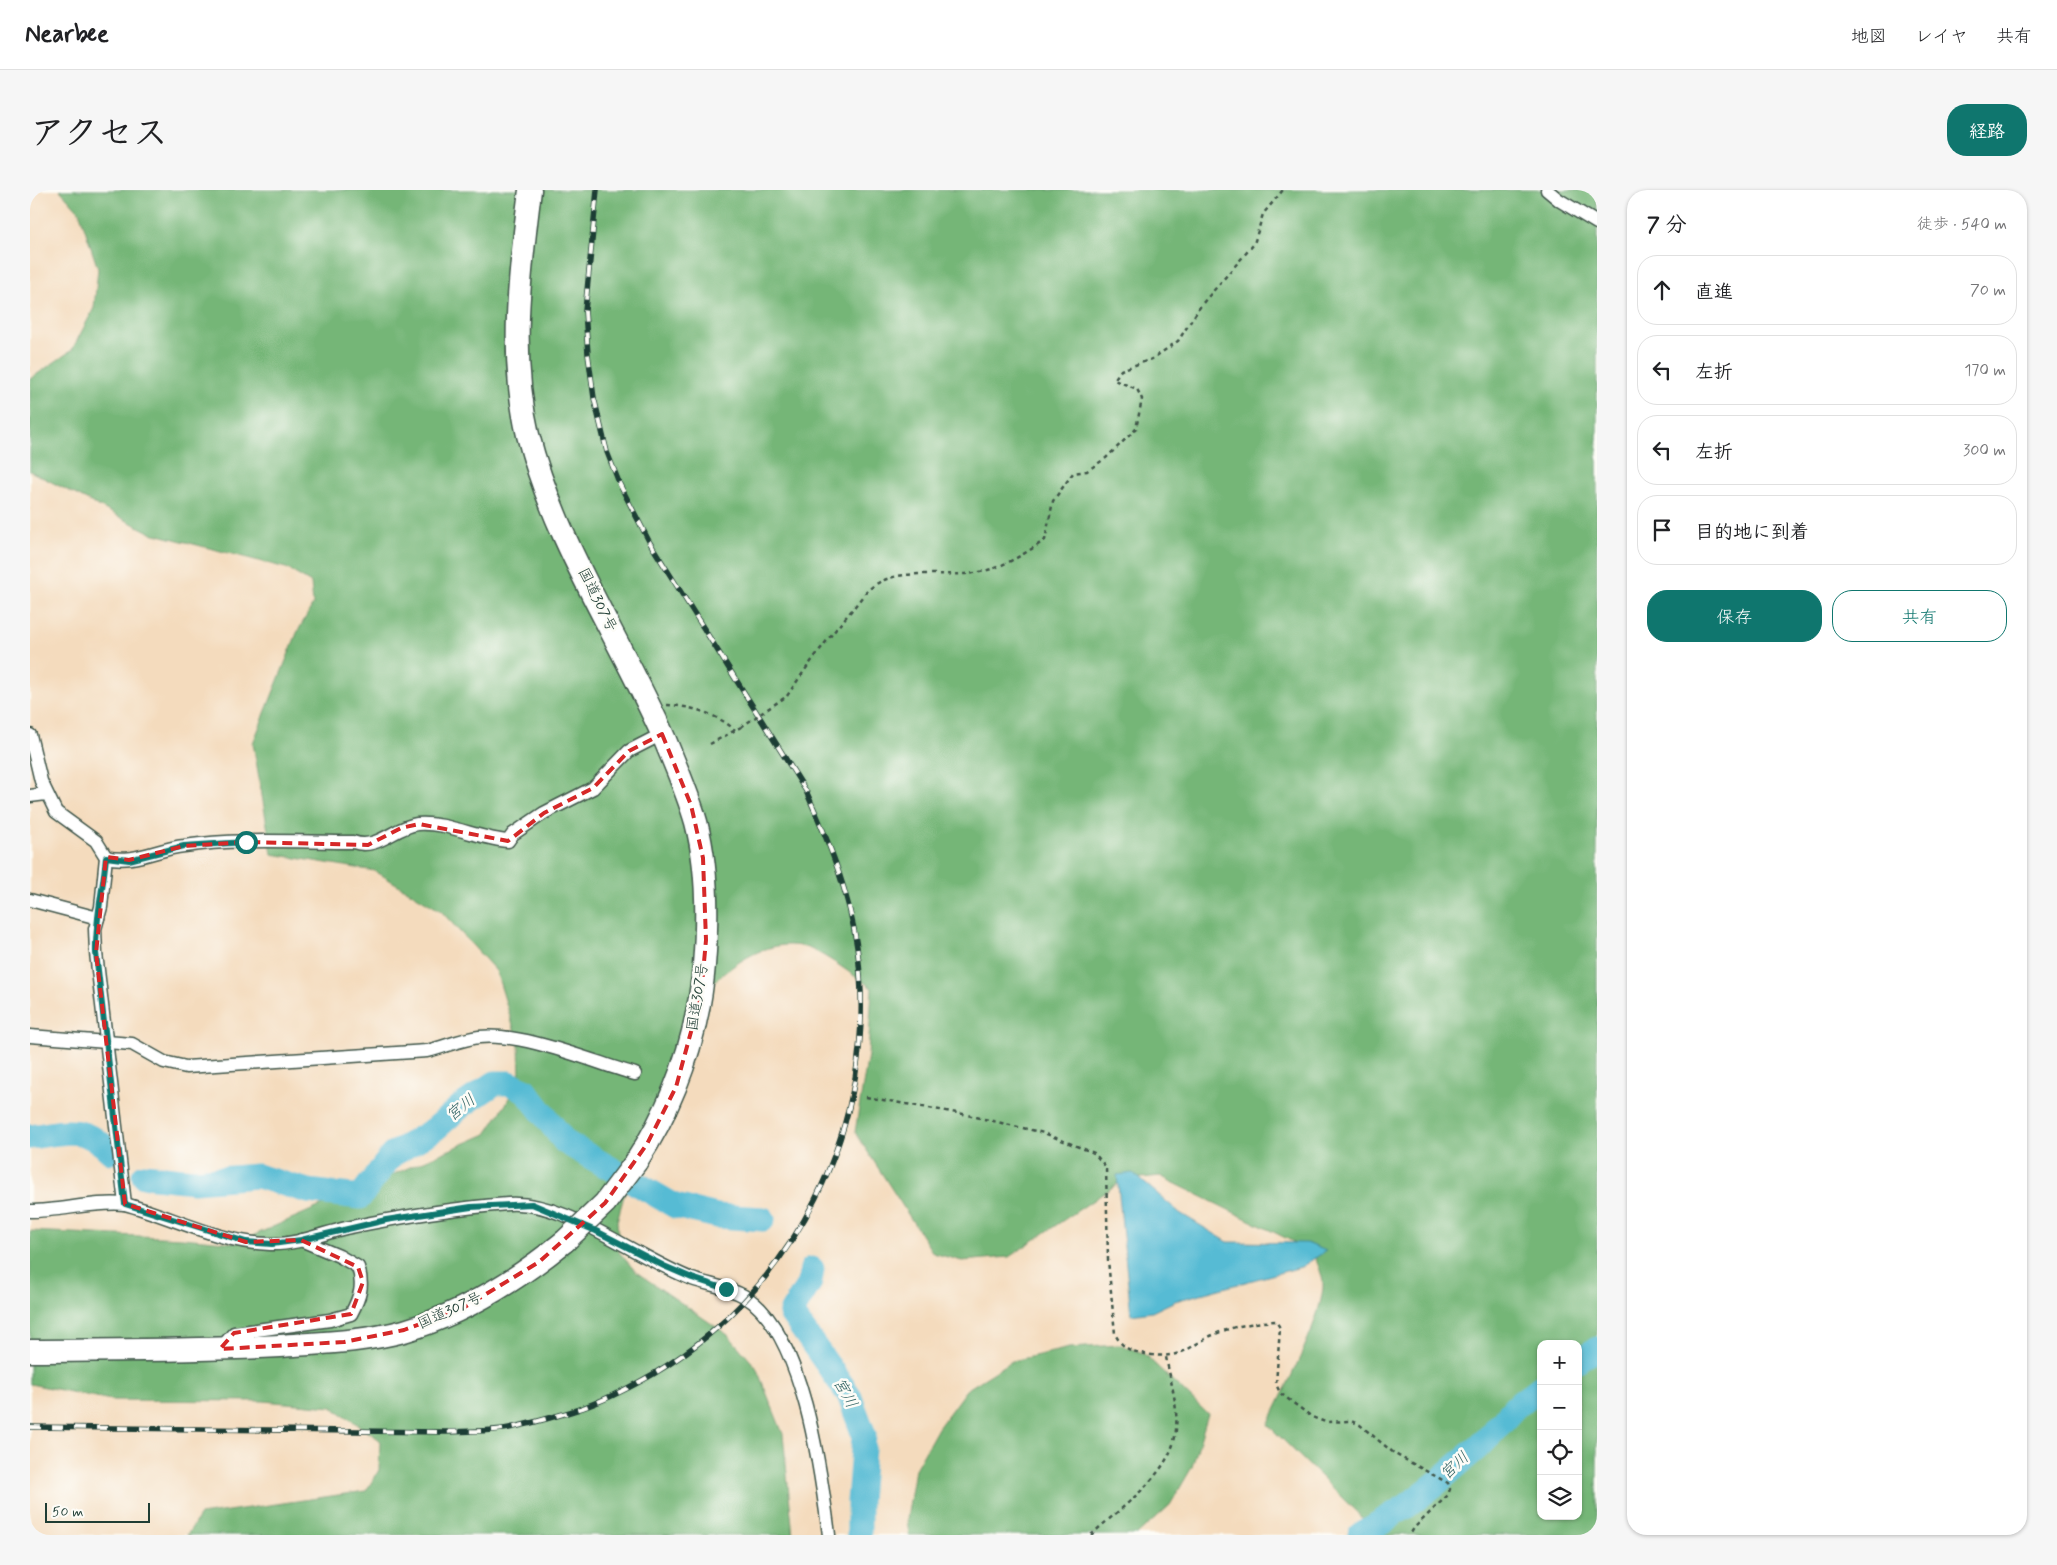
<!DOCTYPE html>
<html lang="ja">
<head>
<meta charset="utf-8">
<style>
  :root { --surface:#fff; --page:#f6f6f6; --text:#202124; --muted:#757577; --line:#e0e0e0; --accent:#0f766e }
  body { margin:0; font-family:Mynerve,"Klee One",sans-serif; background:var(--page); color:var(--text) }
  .controls { position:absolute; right:15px; bottom:15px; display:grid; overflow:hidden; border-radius:10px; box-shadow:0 1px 4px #0004 }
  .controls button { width:45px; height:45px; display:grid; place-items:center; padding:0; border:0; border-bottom:1px solid var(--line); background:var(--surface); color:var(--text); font:25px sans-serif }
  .scale { position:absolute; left:15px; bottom:12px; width:105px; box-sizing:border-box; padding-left:5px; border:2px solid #1f3d34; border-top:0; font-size:14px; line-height:18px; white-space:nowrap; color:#1f3d34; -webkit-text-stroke:4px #fdfcf7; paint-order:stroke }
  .stop { position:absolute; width:15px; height:15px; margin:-11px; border:4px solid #0f766e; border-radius:50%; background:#fff }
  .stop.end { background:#0f766e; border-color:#fff; box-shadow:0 1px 5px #0008 }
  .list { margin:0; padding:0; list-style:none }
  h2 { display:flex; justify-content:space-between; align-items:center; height:65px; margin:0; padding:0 20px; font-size:21px }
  h2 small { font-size:16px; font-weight:400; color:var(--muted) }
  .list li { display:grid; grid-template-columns:32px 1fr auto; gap:15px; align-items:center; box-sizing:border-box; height:70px; margin:0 10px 10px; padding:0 10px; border:1px solid var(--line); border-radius:20px }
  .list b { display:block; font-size:19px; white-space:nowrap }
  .list em { font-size:16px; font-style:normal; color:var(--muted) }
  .actions { display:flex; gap:10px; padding:15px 20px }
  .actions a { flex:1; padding:11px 0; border:1px solid var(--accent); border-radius:20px; text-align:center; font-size:18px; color:var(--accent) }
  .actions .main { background:var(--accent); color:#fff }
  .icon { flex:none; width:28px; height:28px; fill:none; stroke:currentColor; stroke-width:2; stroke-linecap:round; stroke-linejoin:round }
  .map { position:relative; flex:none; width:1567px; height:1345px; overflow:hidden; border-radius:20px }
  header { display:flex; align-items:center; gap:30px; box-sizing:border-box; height:70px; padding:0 25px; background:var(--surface); border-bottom:1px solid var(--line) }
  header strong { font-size:24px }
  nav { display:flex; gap:28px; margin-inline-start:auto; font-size:18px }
  .intro { display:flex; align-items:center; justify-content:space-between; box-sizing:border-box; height:120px; padding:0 30px }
  h1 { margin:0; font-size:35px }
  .button { padding:12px 22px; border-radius:20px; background:var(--accent); color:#fff; font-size:18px; font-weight:700 }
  main { display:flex; gap:30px; padding:0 30px }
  aside { flex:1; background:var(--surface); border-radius:20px; box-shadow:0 1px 4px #0004 }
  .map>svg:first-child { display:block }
  .forest { fill:#75b677; stroke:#4a7a56; fill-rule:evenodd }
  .water { fill:#56bbd4; stroke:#3a7c84 }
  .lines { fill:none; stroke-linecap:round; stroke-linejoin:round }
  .river { stroke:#56bbd4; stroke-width:25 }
  .street-casing { stroke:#3f5549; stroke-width:15 }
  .highway-casing { stroke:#3f5549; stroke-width:25 }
  .path { stroke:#3f5549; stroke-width:2.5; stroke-dasharray:4 4; stroke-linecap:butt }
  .street { stroke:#fff; stroke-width:12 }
  .highway { stroke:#fff; stroke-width:22 }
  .rail-casing { stroke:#1f3d34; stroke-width:5.5 }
  .rail { stroke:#fdfcf7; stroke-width:4; stroke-dasharray:11; stroke-linecap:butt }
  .highway-bridge-casing { stroke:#3f5549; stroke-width:25; stroke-linecap:butt }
  .path-bridge { stroke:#3f5549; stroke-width:2.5; stroke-dasharray:4 4; stroke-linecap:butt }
  .highway-bridge { stroke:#fff; stroke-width:22 }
  .route { stroke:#0f766e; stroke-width:6 }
  .marked { fill:none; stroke:#d62828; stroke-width:4; stroke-dasharray:10 6; stroke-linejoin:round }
  .labels { text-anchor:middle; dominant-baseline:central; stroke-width:5; stroke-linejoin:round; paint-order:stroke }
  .street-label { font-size:15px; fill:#1f3d34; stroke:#fdfcf7 }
  .water-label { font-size:16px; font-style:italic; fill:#306364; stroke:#fdfcf7 }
</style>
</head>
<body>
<header>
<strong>Nearbee</strong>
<nav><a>地図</a><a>レイヤ</a><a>共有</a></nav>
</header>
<div class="intro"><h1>アクセス</h1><a class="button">経路</a></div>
<main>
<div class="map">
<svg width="1567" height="1345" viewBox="0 0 1567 1345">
  <rect width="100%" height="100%" fill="#fdfcf7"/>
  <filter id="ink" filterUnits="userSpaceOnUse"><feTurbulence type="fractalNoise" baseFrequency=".02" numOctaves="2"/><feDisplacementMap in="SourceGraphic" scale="10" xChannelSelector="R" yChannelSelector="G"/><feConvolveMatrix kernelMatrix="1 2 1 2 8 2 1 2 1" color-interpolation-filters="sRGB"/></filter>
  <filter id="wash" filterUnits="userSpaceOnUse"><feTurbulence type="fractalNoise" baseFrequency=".0096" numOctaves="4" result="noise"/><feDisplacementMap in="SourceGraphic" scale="20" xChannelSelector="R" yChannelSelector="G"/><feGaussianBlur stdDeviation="1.12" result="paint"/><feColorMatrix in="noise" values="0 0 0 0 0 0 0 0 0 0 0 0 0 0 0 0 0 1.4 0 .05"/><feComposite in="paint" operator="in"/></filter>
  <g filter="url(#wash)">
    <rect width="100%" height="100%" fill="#f4dbbd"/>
    <!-- forest -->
    <g class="forest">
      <path d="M30,0H1567V1345H1350L1238,1235C1254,1199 1289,1136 1293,1098C1294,1087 1287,1072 1282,1061L1130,986L1093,990L979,1067L932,1071L903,1063L825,942L838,865L842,798C824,786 806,772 787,762C747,741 706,771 677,798L603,973L587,1031L589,1062L606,1082L698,1145L726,1177L753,1244L763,1345H157L170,1325L336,1301L349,1280L350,1250L302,1217L233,1211L81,1210L0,1194V1041L152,1048L206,1053L456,944L480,908L490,887L489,855L466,781L411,721L345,681L242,664L223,553L267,443L283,414L281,393L256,378L121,343L0,281V189L42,160L64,118L68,79L49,21ZM1511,1154H1548V1326H1511Z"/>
      <polygon points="1091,1155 1113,1163 1178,1224 1162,1277 1140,1315 1107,1345 879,1345 877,1329 885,1279 908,1238 936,1200 982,1171 1040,1158"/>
    </g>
    <!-- water -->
    <polygon class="water" points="1103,983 1150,1023 1198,1052 1277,1053 1296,1061 1271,1077 1145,1111 1122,1122 1101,1125 1087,985"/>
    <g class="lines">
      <!-- river -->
      <g class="river">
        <path d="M0,947C36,942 52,934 81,962"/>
        <polyline points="114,986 164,991 227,986 278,1001 330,1007 362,965 405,939 430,917 465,893 479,893 495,900 535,952 645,1016 687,1026 733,1029"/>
        <polyline points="782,1079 780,1092 761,1123 819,1205 834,1245 829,1312 829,1345"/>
        <polyline points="1548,1170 1567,1159"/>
        <polyline points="1330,1345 1377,1316 1408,1292 1455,1251 1485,1217 1511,1197"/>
      </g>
    </g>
  </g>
  <g filter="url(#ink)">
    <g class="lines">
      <!-- street casing -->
      <g class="street-casing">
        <g id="street">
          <polyline points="1517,0 1529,10 1567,33"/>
          <polyline points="0,545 11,591 26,622 66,651 76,667 71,717 65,739 66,763 95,1014"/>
          <polyline points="0,606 16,604"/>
          <path d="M76,667C104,674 126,659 154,656C209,648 267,652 323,652C347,661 364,637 387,634C413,631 451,649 478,651L483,644L514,623L563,598L599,561L632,544"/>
          <polyline points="0,710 68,728"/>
          <path d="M0,846L102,854L134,872L156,877L397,861C415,857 431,849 449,847C492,842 561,871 605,884"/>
          <path d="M0,1021C32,1021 64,1011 95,1014C143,1027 190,1053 240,1054C266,1055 291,1044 316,1038C369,1027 424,1018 478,1014C522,1011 571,1043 609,1063C626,1072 644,1082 662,1089C679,1095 698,1097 714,1106C773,1140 791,1282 799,1345"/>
          <path d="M191,1158L204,1143L300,1130L321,1124C330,1107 334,1096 328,1077L309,1066L271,1050"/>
        </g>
      </g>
      <!-- highway casing -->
      <g class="highway-casing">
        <g id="highway">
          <path d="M500,0C490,81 479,165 498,245C525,352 591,450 635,550C646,577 658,604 666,632C678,678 678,727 674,775C668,846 645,912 606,972"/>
          <path d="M0,1161C83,1160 167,1161 250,1156C291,1153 333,1152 374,1141C433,1124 487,1090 535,1051"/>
        </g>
      </g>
      <!-- path -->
      <g class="path">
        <path d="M757,506C777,476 798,448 822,420C828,413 834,403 842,397C866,378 906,386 935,384C966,382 990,367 1015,350L1023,311L1043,283L1057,281L1076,268L1106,239L1112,209L1107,199L1084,190L1091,180L1122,169L1148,151L1172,114L1224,54L1233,24L1253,0"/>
        <path d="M637,515C661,516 687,524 705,540"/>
        <polyline points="680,554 711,537"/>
        <path d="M836,907L933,924L1014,943L1064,963L1076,977L1078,1070L1085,1144C1092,1158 1100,1161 1115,1164C1158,1171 1158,1153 1193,1141C1209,1135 1229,1132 1246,1131L1250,1138L1246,1194L1250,1203L1282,1227L1295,1232L1321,1231L1330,1235L1365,1264L1418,1293L1420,1299L1418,1305L1384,1338L1380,1345"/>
        <path d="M1061,1345C1089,1319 1134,1289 1144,1251C1151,1224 1141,1194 1136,1167"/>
      </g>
      <!-- street -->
      <use href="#street" class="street"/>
      <!-- highway -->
      <use href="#highway" class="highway"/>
      <!-- rail casing -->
      <g class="rail-casing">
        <path id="rail" d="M0,1237L413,1242C434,1241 458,1242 479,1238C499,1234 520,1228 540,1222C564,1215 587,1204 609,1192C764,1109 852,931 827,757C819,702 799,652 776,601L620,353L590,295L577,262L564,208L558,164L555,121L567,0"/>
      </g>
      <!-- rail -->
      <use href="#rail" class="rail"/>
      <!-- highway-bridge casing -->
      <g class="highway-bridge-casing">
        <polyline id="highway-bridge" points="535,1051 575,1013 606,972"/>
      </g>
      <!-- path-bridge -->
      <polyline class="path-bridge" points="711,537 757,506"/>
      <!-- highway-bridge -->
      <use href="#highway-bridge" class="highway-bridge"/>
    </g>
  </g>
  <g class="lines" filter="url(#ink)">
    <!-- route -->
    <path class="route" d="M216,652L154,656L99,670L76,667C73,700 65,731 66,763L95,1014L216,1052L242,1054L271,1050L356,1030L441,1017L502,1014L566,1041L634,1076L662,1088L696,1099"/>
  </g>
  <!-- marked area -->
  <path class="marked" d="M632,544L661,615L673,668L676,750L671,805L646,897L617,954L575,1013L509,1072L433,1118L374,1140L314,1152L190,1159L204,1143L321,1124L333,1092L328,1077L271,1050L216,1052L95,1014L66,763L76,667L99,670L154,656L216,652L338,655L371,638L389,634L478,651L514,623L563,598L599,561Z"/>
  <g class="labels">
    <!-- street labels -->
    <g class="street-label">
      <text transform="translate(567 410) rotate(64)">国道307号</text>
      <text transform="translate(668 807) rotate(-81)">国道307号</text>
      <text transform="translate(420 1121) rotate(-24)">国道307号</text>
    </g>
    <!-- water labels -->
    <g class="water-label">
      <text transform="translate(431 918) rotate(-38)">宮川</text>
      <text transform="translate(815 1203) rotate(61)">宮川</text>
      <text transform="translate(1425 1276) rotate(-43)">宮川</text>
    </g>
  </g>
</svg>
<div class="controls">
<button>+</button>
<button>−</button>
<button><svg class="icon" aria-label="locate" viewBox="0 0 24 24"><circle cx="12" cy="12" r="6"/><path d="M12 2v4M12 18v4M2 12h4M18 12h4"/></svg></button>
<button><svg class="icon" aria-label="layers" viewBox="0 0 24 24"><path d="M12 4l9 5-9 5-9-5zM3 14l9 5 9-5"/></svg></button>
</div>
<div class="scale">50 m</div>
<div class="stop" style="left:216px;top:652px"></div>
<div class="stop end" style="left:696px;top:1099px"></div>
</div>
<aside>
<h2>7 分<small>徒歩 · 540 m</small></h2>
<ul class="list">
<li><svg class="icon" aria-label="ahead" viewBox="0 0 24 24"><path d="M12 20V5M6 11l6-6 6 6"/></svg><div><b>直進</b></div><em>70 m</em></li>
<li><svg class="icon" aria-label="left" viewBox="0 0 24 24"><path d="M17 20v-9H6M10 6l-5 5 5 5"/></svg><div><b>左折</b></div><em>170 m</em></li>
<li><svg class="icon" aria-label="left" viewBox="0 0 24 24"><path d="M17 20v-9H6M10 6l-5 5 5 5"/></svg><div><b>左折</b></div><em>300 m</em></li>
<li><svg class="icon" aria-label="arrive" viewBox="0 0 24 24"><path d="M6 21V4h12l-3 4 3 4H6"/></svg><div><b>目的地に到着</b></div></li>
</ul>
<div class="actions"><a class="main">保存</a><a>共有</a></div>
</aside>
</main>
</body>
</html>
